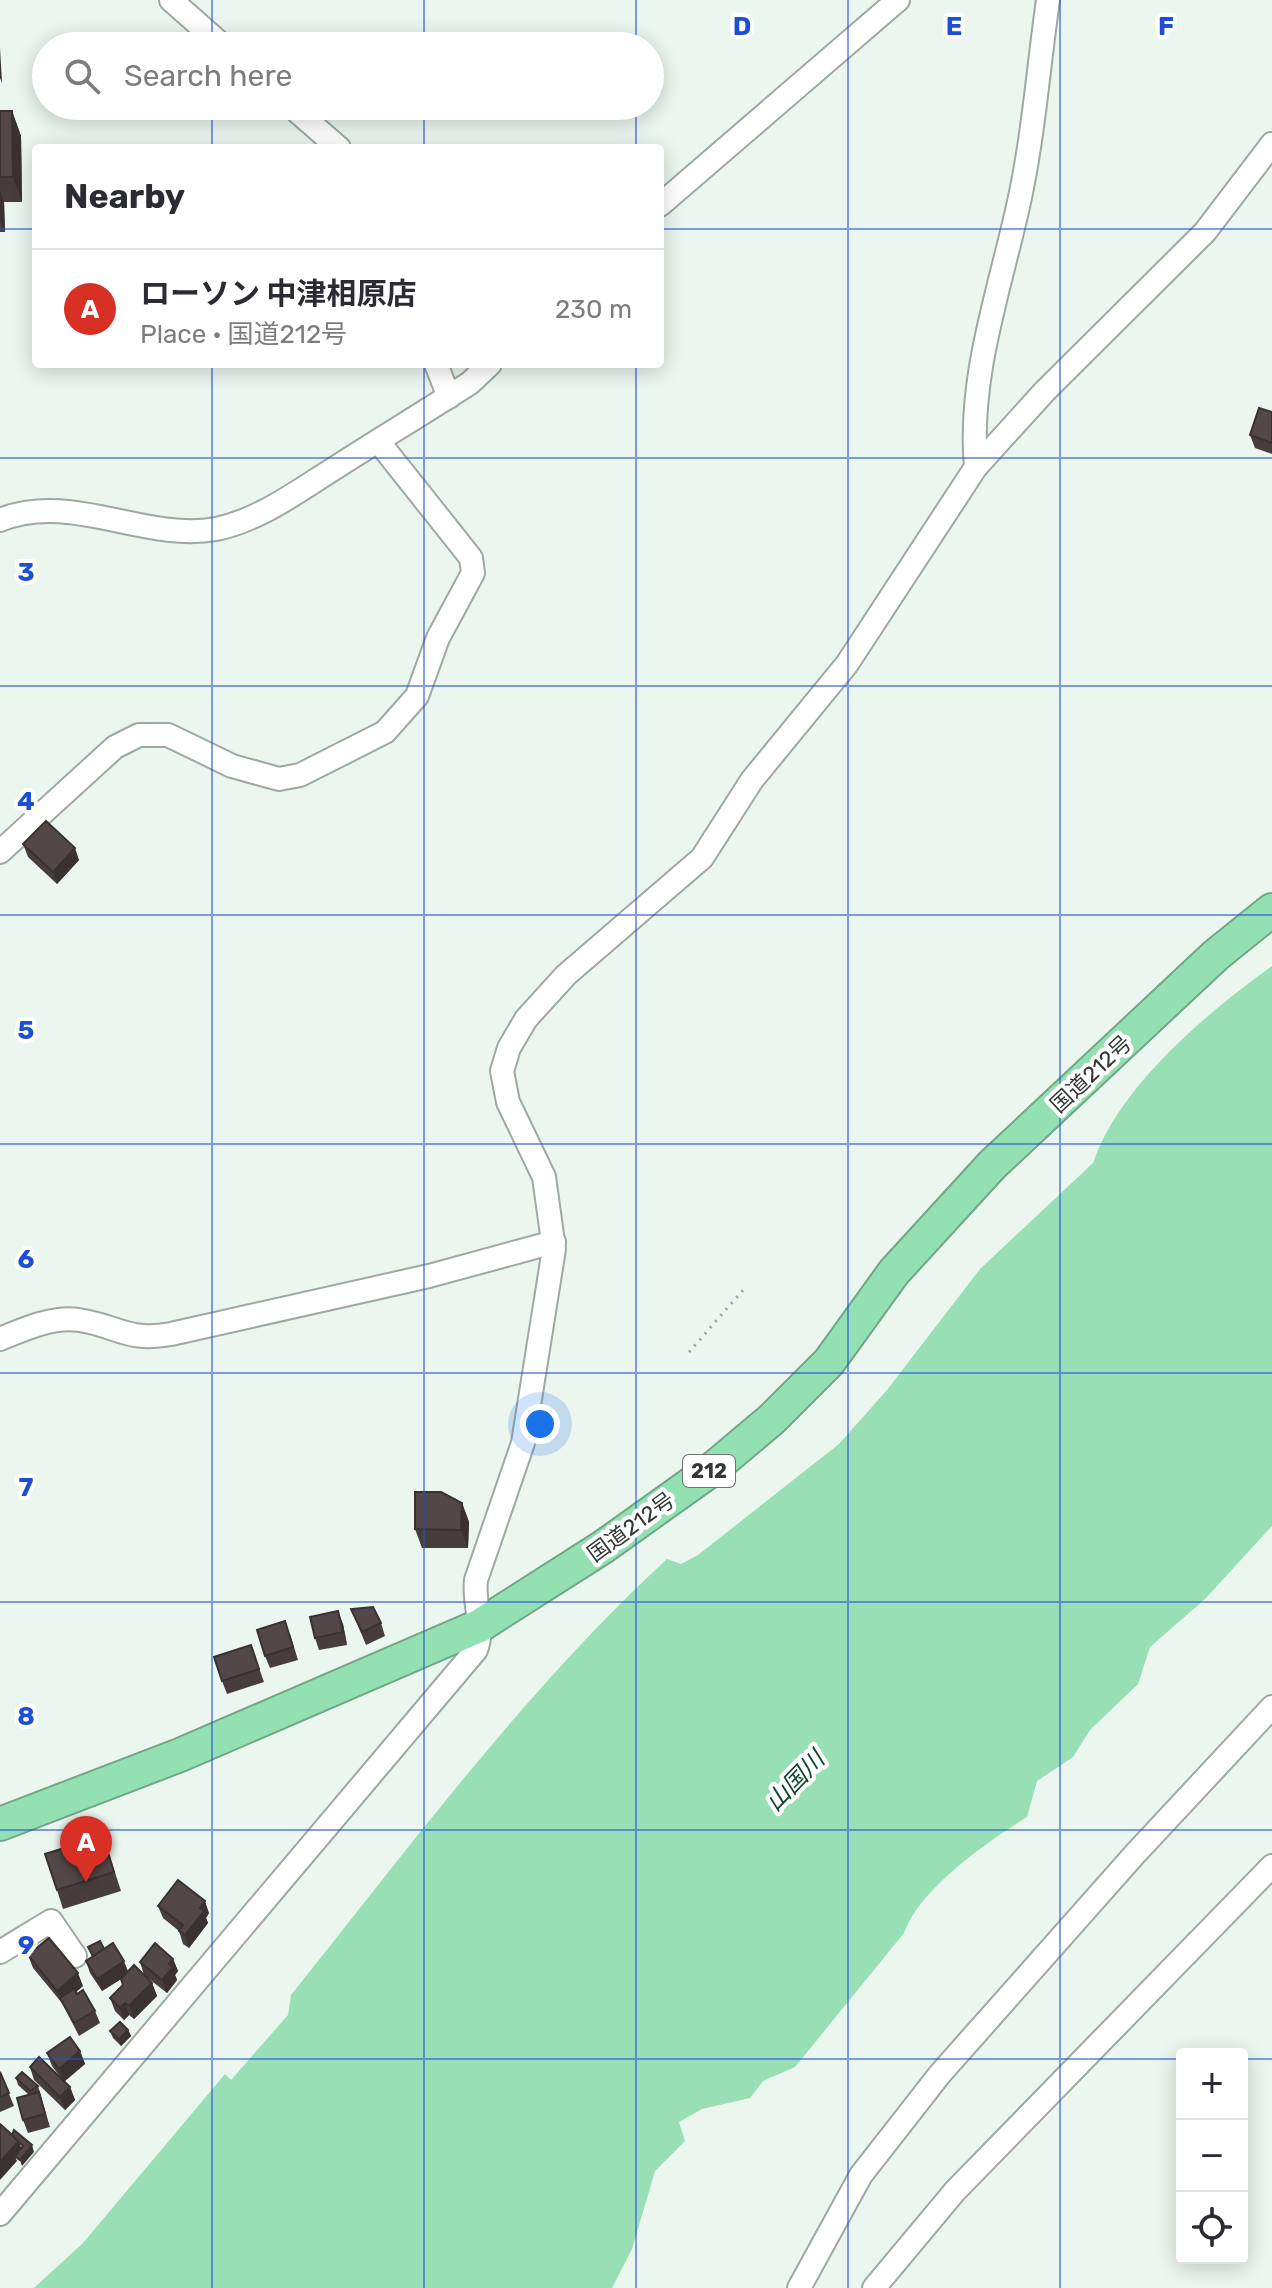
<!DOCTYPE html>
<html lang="en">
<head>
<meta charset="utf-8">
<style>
  :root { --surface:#fff; --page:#f2f2f3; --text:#2b2b33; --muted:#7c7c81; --line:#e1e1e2; --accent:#d93025 }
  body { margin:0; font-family:Rubik,"Noto Sans JP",sans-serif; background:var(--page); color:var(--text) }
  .controls { position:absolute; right:24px; bottom:24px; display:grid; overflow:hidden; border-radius:8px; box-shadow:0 4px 20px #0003 }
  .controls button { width:72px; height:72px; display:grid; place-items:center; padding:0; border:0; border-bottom:2px solid var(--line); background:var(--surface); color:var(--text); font:40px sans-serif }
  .you { position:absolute; left:540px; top:1424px; width:28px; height:28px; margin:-20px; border:6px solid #fff; border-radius:50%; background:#1a73e8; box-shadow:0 0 0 12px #1a73e833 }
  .badge { display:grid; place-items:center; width:52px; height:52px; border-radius:50%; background:var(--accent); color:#fff; font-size:26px; font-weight:700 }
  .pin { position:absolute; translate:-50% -66px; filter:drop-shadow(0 2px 4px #0008) }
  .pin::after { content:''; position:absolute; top:42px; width:28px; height:24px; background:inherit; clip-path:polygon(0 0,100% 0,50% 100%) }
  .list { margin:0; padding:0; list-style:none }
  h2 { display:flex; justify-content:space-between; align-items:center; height:104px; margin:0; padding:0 32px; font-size:34px }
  h2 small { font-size:26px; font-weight:400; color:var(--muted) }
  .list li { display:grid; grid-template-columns:52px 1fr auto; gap:24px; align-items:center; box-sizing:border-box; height:120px; padding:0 32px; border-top:2px solid var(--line) }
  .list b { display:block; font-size:30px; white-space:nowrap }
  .list p { margin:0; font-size:26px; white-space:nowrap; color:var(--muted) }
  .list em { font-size:26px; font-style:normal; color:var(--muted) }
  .icon { flex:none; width:44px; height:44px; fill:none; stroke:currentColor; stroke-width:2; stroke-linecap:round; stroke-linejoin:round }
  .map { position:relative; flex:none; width:1272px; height:2288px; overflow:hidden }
  .search { position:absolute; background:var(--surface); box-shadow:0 4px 20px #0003; left:32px; top:32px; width:632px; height:88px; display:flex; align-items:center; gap:20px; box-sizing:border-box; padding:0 28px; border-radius:44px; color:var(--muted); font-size:30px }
  .panel { position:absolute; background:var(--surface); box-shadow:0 4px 20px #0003; left:32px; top:144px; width:632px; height:224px; border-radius:8px }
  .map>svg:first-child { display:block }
  .water { fill:#98dfb5 }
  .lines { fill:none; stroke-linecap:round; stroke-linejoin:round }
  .minor-casing { stroke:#9ea9a2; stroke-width:26 }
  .highway-casing { stroke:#72a687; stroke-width:36 }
  .path { stroke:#9ba39e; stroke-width:3; stroke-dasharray:2 6; stroke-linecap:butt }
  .minor { stroke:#fff; stroke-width:22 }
  .highway { stroke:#93e1b3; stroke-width:32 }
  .wall { fill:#473e3b }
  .shaded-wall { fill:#3a3230 }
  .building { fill:#534845; stroke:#3a3230; stroke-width:2 }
  .grid { fill:none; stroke:#1d4ed8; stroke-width:2; stroke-opacity:0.55 }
  .labels { text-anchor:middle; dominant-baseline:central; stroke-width:8; stroke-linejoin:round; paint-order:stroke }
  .shield { fill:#fff; stroke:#717472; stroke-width:2 }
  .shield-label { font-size:20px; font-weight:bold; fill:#343835 }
  .street-label { font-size:22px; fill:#343835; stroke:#fff }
  .water-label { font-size:24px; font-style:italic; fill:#0e462b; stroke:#fff }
  .grid-label { font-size:26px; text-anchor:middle; font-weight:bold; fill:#1d4ed8; stroke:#fff; stroke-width:8; stroke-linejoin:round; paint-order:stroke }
</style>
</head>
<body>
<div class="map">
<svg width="1272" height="2288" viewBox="0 0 1272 2288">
  <rect width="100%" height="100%" fill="#ebf6ef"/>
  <!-- water -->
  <path class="water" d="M1272,966V1526L1205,1599L1150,1647L1138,1684L1090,1730L1073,1757L1037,1781L1027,1817C988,1841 919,1889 904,1933L795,2067L763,2081L750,2098L702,2109L679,2122L685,2141L655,2171L632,2249L612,2288H34L83,2243L225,2074L231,2080L288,2015L291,1995C411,1845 526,1689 667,1559L681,1564L698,1555L839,1444L887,1390L980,1269L1093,1163C1119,1086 1208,1012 1272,966Z"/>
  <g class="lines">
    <!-- minor casing -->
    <g class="minor-casing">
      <g id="minor">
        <polyline points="171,0 223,46"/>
        <polyline points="291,106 339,148"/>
        <polyline points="660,205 898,0"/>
        <polyline points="436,364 449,397"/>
        <path d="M976,467C968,380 998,295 1017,211C1033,142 1038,70 1048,0"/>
        <path d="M0,520C71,491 144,542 216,529C260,520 298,491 335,468C380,439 425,412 470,383L490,364"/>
        <polyline points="0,852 115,747 139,735 168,735 232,766 279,779 300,775 385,732 417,696 438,638 473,573 471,558 378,441"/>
        <path d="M0,1339C24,1329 53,1316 79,1320C118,1326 127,1342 171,1334L429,1276L554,1242"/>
        <polyline points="0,1952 51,1921 75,1956"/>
        <path d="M0,2214L476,1650C485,1628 473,1604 476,1580L523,1443L554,1249L544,1177L508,1102L502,1071L509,1048L526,1019L566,975L702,858L752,780L847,664L976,467L1045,391L1205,232L1272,144"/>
        <polyline points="799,2288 861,2175 940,2074 1135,1854 1272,1707"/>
        <polyline points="874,2288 955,2191 1272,1866"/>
      </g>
    </g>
    <!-- highway casing -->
    <g class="highway-casing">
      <polyline id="highway" points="0,1824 180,1755 479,1626 603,1547 715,1467 772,1419 829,1362 894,1272 992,1165 1216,955 1272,910"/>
    </g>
    <!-- path -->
    <polyline class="path" points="689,1352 744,1289"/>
    <!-- minor -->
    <use href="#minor" class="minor"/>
    <!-- highway -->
    <use href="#highway" class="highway"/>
  </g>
  <!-- wall -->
  <g class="wall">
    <polygon points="0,111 12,111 21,136 22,202 4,202 5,232 0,232"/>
    <polygon points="1272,412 1272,454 1255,448 1250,435"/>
    <polygon points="23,844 79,860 57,884 28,857"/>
    <polygon points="462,1503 469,1522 468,1548 422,1548 415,1529"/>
    <polygon points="351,1609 381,1623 385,1636 366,1645"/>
    <polygon points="343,1624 347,1645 319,1650 315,1638"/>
    <polygon points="290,1634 298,1660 270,1668 265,1656"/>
    <polygon points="251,1645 264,1682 227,1694 222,1681"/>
    <polygon points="109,1854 121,1891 63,1909 57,1890"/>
    <polygon points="158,1906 209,1913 206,1918 208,1923 189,1948 183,1944 179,1931 163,1918"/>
    <polygon points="88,1947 104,1949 128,1971 152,1983 157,1996 134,2019 129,2015 124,2020 115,2011 110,1998 123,1985 121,1979 102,1991 90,1973 86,1961 92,1957"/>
    <polygon points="28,1955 83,1986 76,1992 95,2011 100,2023 79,2036 62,2003 33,1968"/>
    <polygon points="173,1959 178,1971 175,1975 177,1980 167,1993 144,1975 140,1962"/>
    <polygon points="128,2030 131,2036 121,2046 113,2038 110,2031"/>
    <polygon points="80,2051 85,2064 64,2081 70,2087 75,2100 65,2110 34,2080 30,2067 61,2078 52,2066 47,2053"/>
    <polygon points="0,2072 14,2106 0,2112"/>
    <polygon points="16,2078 38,2086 50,2127 28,2133 23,2120 29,2095 18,2085"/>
  </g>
  <!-- shaded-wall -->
  <g class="shaded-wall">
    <polygon points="0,48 2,83 0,78"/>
    <polygon points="12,111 21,136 22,202 13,177"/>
    <polygon points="0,191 4,202 5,232 0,220"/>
    <polygon points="75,848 79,860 57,884 53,872"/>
    <polygon points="462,1503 469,1522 468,1548 461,1530"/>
    <polygon points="338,1611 343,1624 347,1645 343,1632"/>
    <polygon points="205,1901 209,1913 206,1918 208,1923 189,1948 185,1935 200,1908"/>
    <polygon points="173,1959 178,1971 175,1975 177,1980 167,1993 162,1980 169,1964"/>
    <polygon points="124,1961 129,1974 102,1991 97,1979"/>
    <polygon points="78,1973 83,1986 63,2003 60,1998 62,2004 57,1991"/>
    <polygon points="152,1983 157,1996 134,2019 129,2006"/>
    <polygon points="125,2003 129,2015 124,2020 120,2008"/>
    <polygon points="128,2030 131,2036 121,2046 119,2039"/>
    <polygon points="80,2051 85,2064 64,2082 59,2069"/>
    <polygon points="70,2087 75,2100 65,2110 60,2097"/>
    <polygon points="19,2141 23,2153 15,2156 17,2161 0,2180 0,2162"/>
    <polygon points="32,2145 34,2152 22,2166 20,2160"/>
  </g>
  <!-- building -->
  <g class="building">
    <polygon points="0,111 12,111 13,177 0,177"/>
    <polygon points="1259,408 1272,412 1272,443 1250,435"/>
    <polygon points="46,821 75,848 53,872 23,844"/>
    <polygon points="415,1492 441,1492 462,1503 461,1530 415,1529"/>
    <polygon points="373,1607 381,1623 362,1632 351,1609"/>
    <polygon points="338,1611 343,1632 315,1638 310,1617"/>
    <polygon points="285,1621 293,1647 265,1656 257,1630"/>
    <polygon points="251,1645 259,1669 222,1681 214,1657"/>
    <polygon points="103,1836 114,1872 57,1890 45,1854"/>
    <polygon points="178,1880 205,1901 200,1908 204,1911 185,1935 179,1931 183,1925 158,1906"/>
    <polygon points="49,1938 78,1973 57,1991 28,1955"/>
    <polygon points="100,1941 104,1949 93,1956 88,1947"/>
    <polygon points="113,1943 124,1961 97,1979 86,1961"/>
    <polygon points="155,1943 173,1959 169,1964 173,1967 162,1980 140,1962"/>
    <polygon points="134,1965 152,1983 129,2006 125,2003 120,2008 110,1998 123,1985 121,1979"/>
    <polygon points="74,1989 77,1994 83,1990 95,2011 74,2023 60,1998"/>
    <polygon points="120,2022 128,2030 119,2039 110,2031"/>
    <polygon points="70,2037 80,2051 59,2069 47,2053"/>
    <polygon points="39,2057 70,2087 60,2097 30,2067"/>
    <polygon points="0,2072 9,2093 0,2097"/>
    <polygon points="22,2072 38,2086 30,2091 16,2078"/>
    <polygon points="39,2092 45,2114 23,2120 17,2098"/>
    <polygon points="0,2124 19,2141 0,2162"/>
    <polygon points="14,2130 32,2145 20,2160 15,2156 23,2146 12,2135"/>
  </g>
  <!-- grid -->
  <path class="grid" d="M212,0V46M424,0V46M636,0V46M848,0V2288M1060,0V2288M212,106V148M424,106V148M636,106V148M0,229H36M660,229H1272M212,364V2288M424,364V2288M636,364V2288M0,458H1272M0,686H1272M0,915H1272M0,1144H1272M0,1373H1272M0,1602H1272M0,1830H1272M0,2059H1182M1242,2059H1272"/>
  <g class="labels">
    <!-- shield labels -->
    <rect class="shield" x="683" y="1455" width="52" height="32" rx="6"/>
    <g class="shield-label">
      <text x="709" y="1471">212</text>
    </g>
    <!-- street labels -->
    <g class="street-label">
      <text transform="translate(1091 1074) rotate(-43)">国道212号</text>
      <text transform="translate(631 1527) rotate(-36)">国道212号</text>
    </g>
    <!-- water labels -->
    <g class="water-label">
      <text transform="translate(795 1781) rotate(-46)">山国川</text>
    </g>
  </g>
  <g class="grid-label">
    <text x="742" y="35">D</text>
    <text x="954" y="35">E</text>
    <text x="1166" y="35">F</text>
    <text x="26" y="581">3</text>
    <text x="26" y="810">4</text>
    <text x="26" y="1039">5</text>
    <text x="26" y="1268">6</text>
    <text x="26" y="1496">7</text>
    <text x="26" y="1725">8</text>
    <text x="26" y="1954">9</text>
  </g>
</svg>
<div class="controls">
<button>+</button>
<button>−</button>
<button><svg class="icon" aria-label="locate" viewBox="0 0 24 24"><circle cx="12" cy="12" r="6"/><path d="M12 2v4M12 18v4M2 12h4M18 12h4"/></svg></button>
</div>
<div class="you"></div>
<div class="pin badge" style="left:86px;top:1882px">A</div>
<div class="search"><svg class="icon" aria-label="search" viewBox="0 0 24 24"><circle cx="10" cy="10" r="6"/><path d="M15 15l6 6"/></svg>Search here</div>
<section class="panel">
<h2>Nearby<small></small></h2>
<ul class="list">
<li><span class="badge">A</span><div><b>ローソン 中津相原店</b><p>Place · 国道212号</p></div><em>230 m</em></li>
</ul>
</section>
</div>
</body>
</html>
